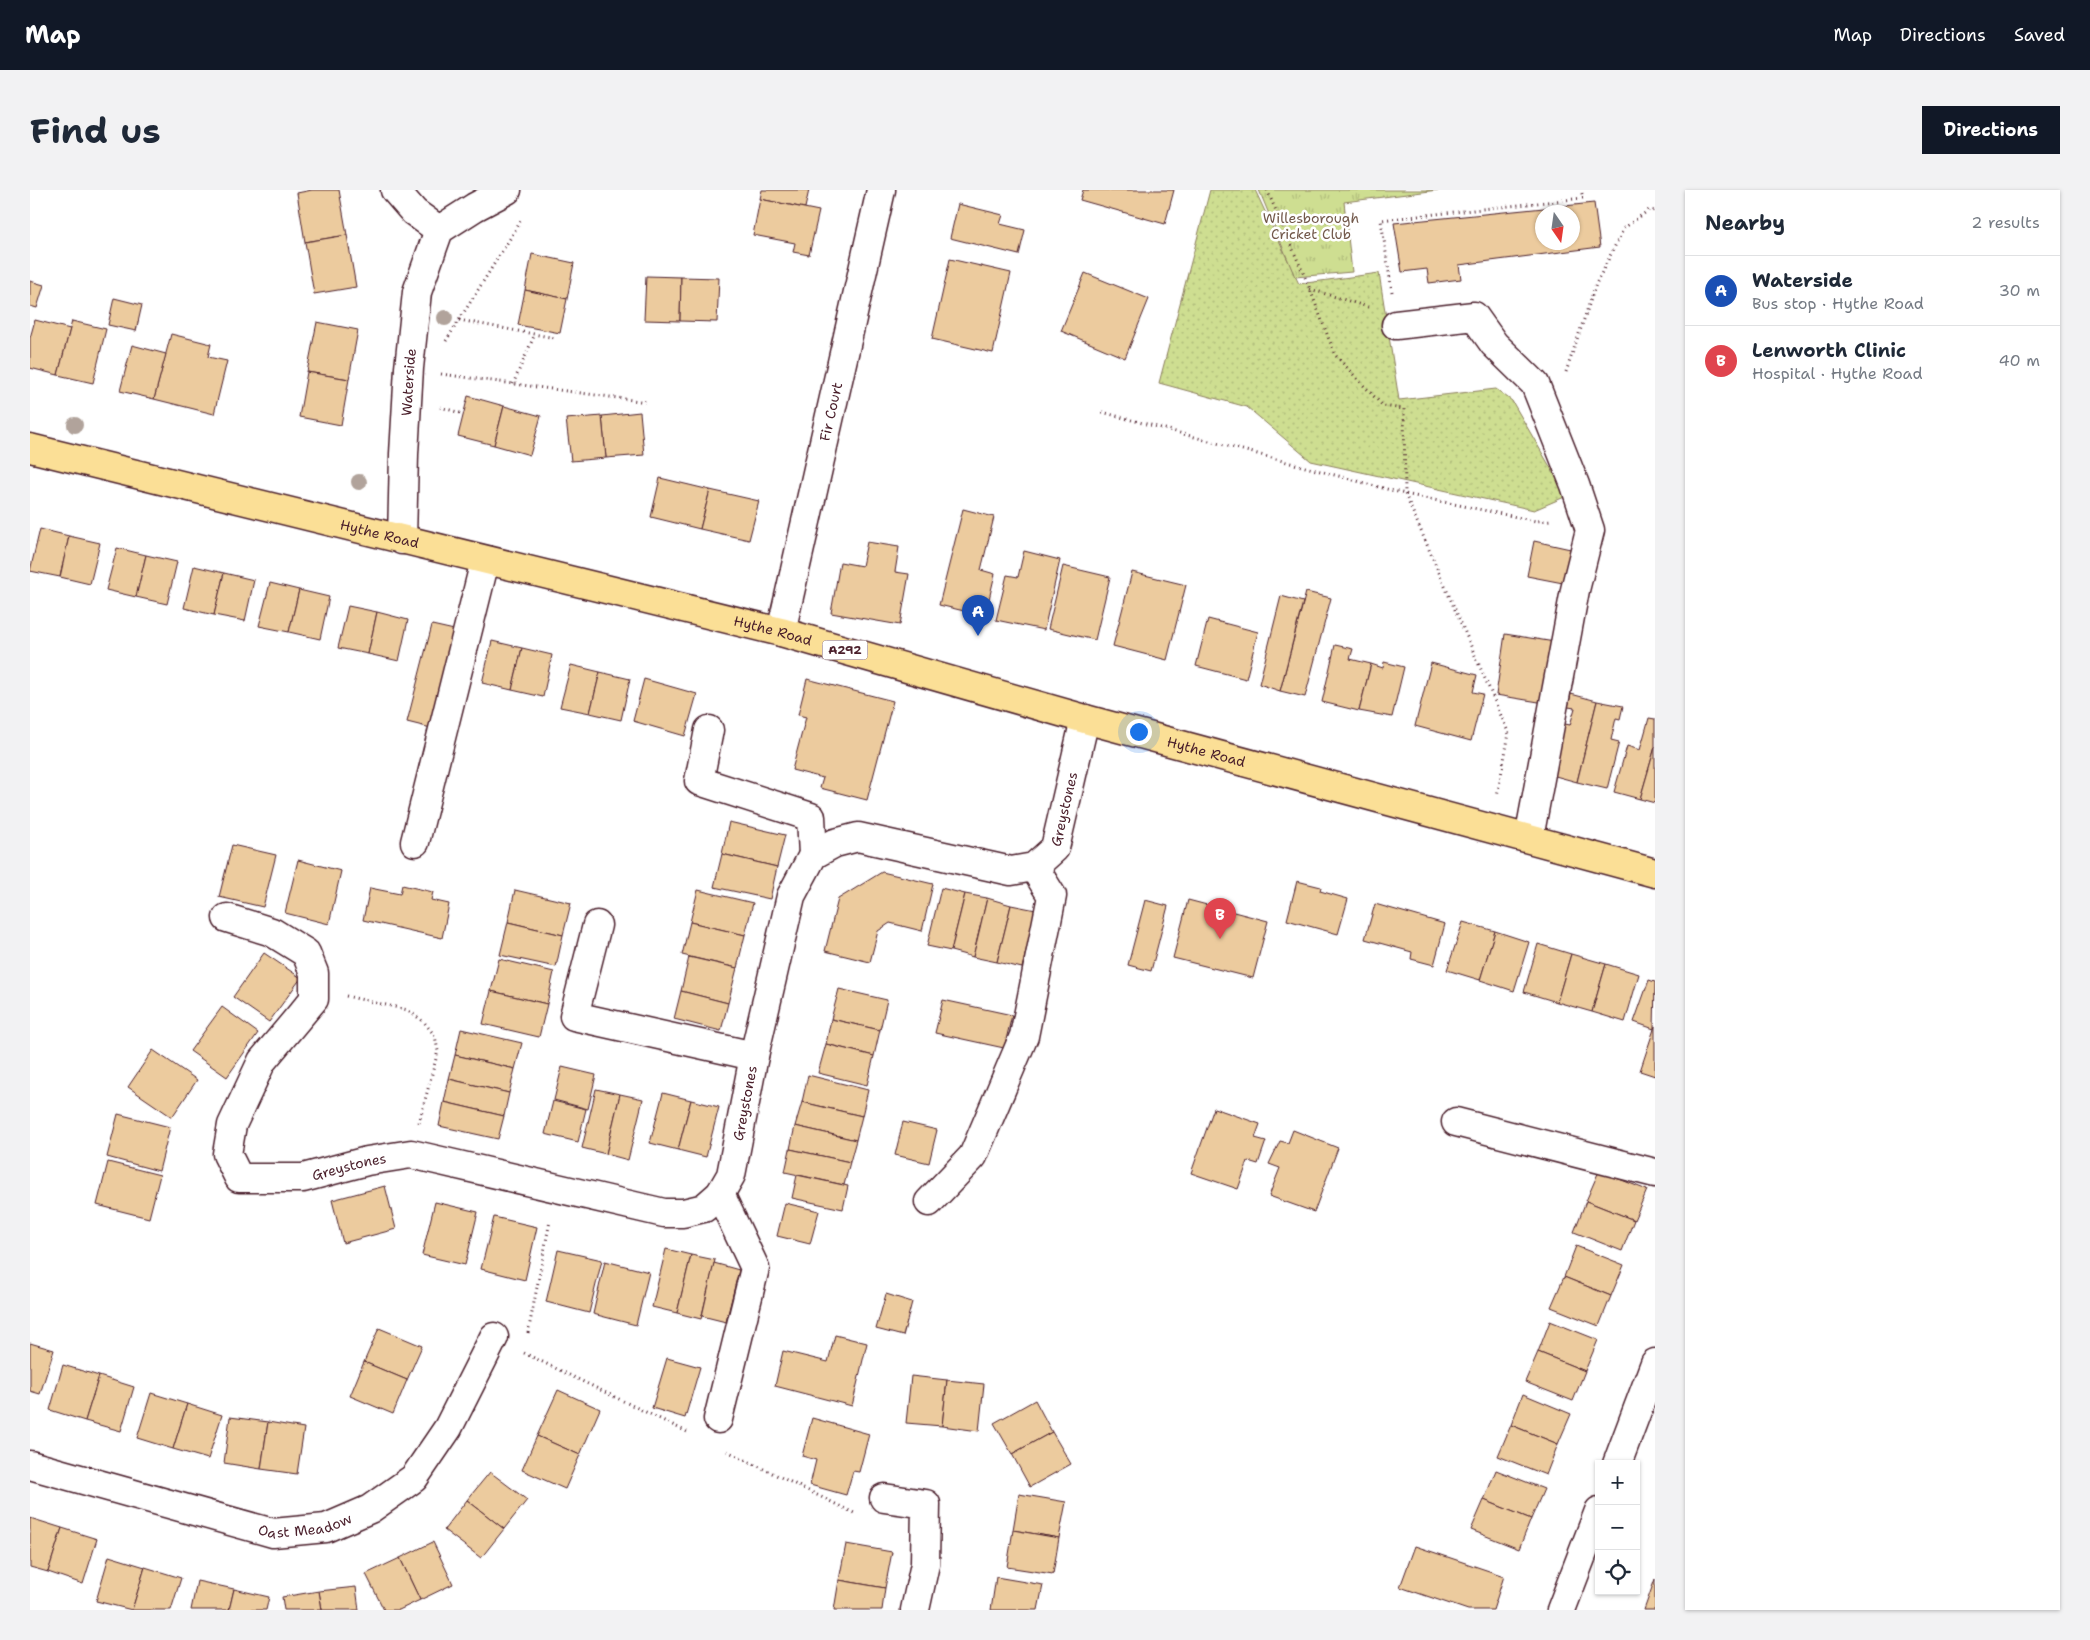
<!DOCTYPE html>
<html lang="en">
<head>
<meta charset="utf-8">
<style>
  :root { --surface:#fff; --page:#f2f2f3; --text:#1f2937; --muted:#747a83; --line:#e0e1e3; --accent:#111827 }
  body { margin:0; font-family:"Shantell Sans",sans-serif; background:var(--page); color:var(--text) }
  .controls { position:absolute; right:15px; bottom:15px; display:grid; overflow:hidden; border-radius:0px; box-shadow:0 1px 4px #0004 }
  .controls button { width:45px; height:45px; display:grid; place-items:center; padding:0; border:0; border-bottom:1px solid var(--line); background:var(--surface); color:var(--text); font:25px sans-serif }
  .compass { position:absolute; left:1505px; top:15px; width:45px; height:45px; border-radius:50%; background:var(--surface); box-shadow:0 1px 4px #0004; rotate:167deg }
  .you { position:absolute; left:1108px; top:541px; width:18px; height:18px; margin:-12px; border:4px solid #fff; border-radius:50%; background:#1a73e8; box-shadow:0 0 0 8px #1a73e833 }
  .badge { display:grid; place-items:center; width:32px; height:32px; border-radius:50%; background:var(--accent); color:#fff; font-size:16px; font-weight:700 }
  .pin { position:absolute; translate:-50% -41px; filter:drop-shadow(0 1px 2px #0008) }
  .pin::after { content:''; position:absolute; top:26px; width:18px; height:15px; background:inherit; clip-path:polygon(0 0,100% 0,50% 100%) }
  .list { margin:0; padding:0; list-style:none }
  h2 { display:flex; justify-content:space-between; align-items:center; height:65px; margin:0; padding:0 20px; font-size:21px }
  h2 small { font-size:16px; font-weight:400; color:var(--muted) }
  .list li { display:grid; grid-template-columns:32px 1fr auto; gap:15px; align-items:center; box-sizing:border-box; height:70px; padding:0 20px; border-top:1px solid var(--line) }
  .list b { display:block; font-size:19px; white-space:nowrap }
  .list p { margin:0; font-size:16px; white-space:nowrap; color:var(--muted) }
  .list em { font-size:16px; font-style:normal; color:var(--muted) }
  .icon { flex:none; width:28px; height:28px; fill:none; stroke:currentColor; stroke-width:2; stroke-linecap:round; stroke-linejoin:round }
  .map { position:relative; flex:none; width:1625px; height:1420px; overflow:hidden; border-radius:0px }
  header { display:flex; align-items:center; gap:30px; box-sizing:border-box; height:70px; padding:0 25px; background:var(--accent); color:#fff }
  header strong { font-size:24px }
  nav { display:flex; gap:28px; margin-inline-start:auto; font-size:18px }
  .intro { display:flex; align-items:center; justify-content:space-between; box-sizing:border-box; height:120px; padding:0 30px }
  h1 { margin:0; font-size:35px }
  .button { padding:12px 22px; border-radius:0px; background:var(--accent); color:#fff; font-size:18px; font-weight:700 }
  main { display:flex; gap:30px; padding:0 30px }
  aside { flex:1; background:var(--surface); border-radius:0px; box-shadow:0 1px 4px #0004 }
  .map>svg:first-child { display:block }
  .grass { fill:url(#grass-dots); stroke:#8c7e5e }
  .park { fill:url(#park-tufts); stroke:#8c7e5e }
  .building { fill:#eccb9e; stroke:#4a1f2b; fill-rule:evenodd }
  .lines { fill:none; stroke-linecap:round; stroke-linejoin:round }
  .minor-casing { stroke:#4a1f2b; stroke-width:31 }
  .major-casing { stroke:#4a1f2b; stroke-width:31 }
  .path { stroke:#4a1f2b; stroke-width:3; stroke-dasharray:1 4; stroke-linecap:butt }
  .minor { stroke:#fff; stroke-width:28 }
  .major { stroke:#fbdf96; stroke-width:28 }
  .tree { fill:#b1a39b }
  .labels { text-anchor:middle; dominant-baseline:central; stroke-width:5; stroke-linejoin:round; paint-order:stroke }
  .shield { fill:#fff; stroke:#80626b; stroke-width:1 }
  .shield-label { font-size:12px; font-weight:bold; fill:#4a1f2b }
  .park-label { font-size:14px; fill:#72584a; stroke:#fff }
  .street-label { font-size:14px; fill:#4a1f2b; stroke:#fff }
</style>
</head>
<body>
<header>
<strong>Map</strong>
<nav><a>Map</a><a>Directions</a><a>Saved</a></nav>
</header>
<div class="intro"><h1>Find us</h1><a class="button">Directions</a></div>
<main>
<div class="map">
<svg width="1625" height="1420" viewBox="0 0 1625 1420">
  <defs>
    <pattern id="grass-dots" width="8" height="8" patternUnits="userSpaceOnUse" patternTransform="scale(1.25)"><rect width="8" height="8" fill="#cede91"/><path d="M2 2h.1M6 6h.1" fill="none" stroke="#b2be7d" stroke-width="1.8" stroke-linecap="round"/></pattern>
    <pattern id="park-tufts" width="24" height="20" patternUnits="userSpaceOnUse" patternTransform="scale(1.25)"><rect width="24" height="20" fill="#cede91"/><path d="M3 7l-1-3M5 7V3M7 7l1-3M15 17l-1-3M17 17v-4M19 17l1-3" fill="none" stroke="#b2be7d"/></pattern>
  </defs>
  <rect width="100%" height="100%" fill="#fff"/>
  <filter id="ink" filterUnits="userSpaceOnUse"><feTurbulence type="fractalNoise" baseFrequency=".02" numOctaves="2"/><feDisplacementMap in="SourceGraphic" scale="10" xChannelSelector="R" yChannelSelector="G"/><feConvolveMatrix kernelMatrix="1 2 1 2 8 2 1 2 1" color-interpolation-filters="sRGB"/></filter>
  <g filter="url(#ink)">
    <!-- grass -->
    <polygon class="grass" points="1180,0 1225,0 1269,94 1349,83 1369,210 1466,199 1482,211 1537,306 1504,320 1281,271 1217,217 1129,193"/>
    <!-- park -->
    <polygon class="park" points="1229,0 1408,0 1314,12 1322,82 1265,87"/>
    <!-- building -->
    <g class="building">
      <polygon points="282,0 309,0 317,45 275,52 267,3"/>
      <polygon points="732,0 779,0 775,18 730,9"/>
      <polygon points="1053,0 1144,0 1135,34 1050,10"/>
      <polygon points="730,9 789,21 779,65 763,62 765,53 723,45"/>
      <path d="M1564,13L1570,57L1429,75L1431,89L1399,93L1397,79L1372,82L1364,33ZM1512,22H1542V52H1512Z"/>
      <polygon points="928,14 973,25 970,34 995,40 989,65 920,48"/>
      <polygon points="317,45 326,97 284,104 275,52"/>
      <polygon points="502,64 544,73 537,109 495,100"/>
      <polygon points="920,69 981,83 963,163 902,149"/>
      <polygon points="1055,83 1119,109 1095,168 1031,141"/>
      <polygon points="616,86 651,87 650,131 614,130"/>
      <polygon points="651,87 689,88 687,132 650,131"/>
      <polygon points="0,91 14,95 7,118 0,116"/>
      <polygon points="495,100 537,109 530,143 488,135"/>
      <polygon points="84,108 112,115 106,141 78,135"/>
      <polygon points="5,130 40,139 28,185 0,178 0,148"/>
      <polygon points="42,131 76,139 63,193 28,185"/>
      <polygon points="287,132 328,140 319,189 277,182"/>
      <polygon points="141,144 181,154 178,167 197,171 184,224 124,209"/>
      <polygon points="102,155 136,164 124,209 90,201"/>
      <polygon points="277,182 319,189 311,235 269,227"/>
      <polygon points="438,206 474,216 464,255 428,246"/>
      <polygon points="474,216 511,226 500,265 464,255"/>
      <polygon points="610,222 614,265 576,268 572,226"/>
      <polygon points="572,226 576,268 541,271 536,229"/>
      <polygon points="630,288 680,300 670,339 621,327"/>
      <polygon points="680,300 729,311 719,350 670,339"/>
      <polygon points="933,319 964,327 951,380 965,384 955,426 909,415"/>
      <polygon points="10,339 39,346 30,387 0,381"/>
      <polygon points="39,346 70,353 60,394 30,387"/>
      <polygon points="1504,351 1545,360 1538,394 1497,386"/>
      <polygon points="837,352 869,357 865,382 879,384 870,435 801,423 810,372 832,376"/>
      <polygon points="87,358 116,365 106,407 76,400"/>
      <polygon points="994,361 1030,370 1014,440 966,430 977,385 988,387"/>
      <polygon points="116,365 147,372 137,414 106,407"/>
      <polygon points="164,376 194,383 184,425 154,418"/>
      <polygon points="1033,376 1080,387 1065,450 1018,439"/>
      <polygon points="1102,382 1156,395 1137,470 1083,456"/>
      <polygon points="194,383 224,390 215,431 184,425"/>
      <polygon points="240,393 269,400 259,442 229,436"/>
      <polygon points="269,400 299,407 290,449 259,442"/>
      <polygon points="1276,402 1301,408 1275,507 1250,501"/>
      <polygon points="1251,406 1273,412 1250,501 1229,494"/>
      <polygon points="318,416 347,422 338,464 308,458"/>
      <polygon points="347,422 378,430 369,471 338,464"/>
      <polygon points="1178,429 1228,442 1216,489 1166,476"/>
      <polygon points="402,435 433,442 409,540 377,532"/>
      <polygon points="1475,444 1531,453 1521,514 1466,505"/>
      <polygon points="462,451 492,458 482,500 452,493"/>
      <polygon points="1305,455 1323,459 1320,469 1341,474 1329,521 1292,512"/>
      <polygon points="492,458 522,465 513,507 482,500"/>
      <polygon points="1354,472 1374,477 1362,527 1329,521 1341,474 1353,478"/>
      <polygon points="1401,473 1447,485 1443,502 1453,504 1441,551 1385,536"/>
      <polygon points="541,475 570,482 560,523 530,517"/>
      <polygon points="570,482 600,489 591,530 560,523"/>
      <polygon points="614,489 667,504 655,546 603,531"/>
      <polygon points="777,489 863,511 837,610 790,598 793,588 762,580 776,527 768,525"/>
      <polygon points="1541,504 1567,511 1547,592 1518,584 1530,533 1540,535 1545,518 1538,517"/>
      <polygon points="1567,511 1593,516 1590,529 1586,528 1581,550 1589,552 1577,599 1547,592"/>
      <polygon points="1619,528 1625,529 1625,557 1610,609 1584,602 1597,556 1610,560"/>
      <polygon points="1625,557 1625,613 1610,609"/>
      <polygon points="699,632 755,645 747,677 692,664"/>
      <polygon points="202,655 246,665 233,717 189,707"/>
      <polygon points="692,664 747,677 740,709 684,697"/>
      <polygon points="268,670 311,681 299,734 255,723"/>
      <polygon points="852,682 903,694 892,741 860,733 848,741 840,772 795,761 808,709"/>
      <polygon points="1267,691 1291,697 1290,701 1318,709 1308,744 1257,730"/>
      <polygon points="372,695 403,702 401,710 419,714 412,748 333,730 340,698 370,704"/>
      <polygon points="911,698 935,704 921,761 897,756"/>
      <polygon points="485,700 541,713 533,745 478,732"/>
      <polygon points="668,700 723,713 715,745 660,732"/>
      <polygon points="935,704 957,708 943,767 921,761"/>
      <polygon points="957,708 981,715 967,772 943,767"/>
      <polygon points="1115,710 1138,716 1121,781 1098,775"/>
      <polygon points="1158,710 1238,731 1223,788 1143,768"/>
      <polygon points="1345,714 1415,734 1404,775 1381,769 1382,762 1335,749"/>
      <polygon points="981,715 1006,720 992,778 967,772"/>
      <polygon points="478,732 533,745 526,777 470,765"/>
      <polygon points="660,732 715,745 707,778 652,765"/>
      <polygon points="1433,732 1465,741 1450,790 1417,780"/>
      <polygon points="1465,741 1499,752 1484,801 1450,790"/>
      <polygon points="1508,754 1541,764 1527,812 1494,802"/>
      <polygon points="234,763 271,788 239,832 203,807"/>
      <polygon points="1541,764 1576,774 1562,822 1527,812"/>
      <polygon points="659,767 707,778 698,813 651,801"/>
      <polygon points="469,769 524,782 517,814 461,801"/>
      <polygon points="1576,774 1609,784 1595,832 1562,822"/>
      <polygon points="1619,790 1625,792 1624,839 1604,832"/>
      <polygon points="809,799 857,810 850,840 801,829"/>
      <polygon points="461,801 517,814 509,847 453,834"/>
      <polygon points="651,801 698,813 691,841 644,829"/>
      <polygon points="913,810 982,825 974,858 905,843"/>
      <polygon points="192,817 228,843 197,887 160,861"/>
      <polygon points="801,829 850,840 844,866 796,854"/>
      <polygon points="1625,836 1625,886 1610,881"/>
      <polygon points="431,839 492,853 485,879 425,865"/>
      <polygon points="796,854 844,866 837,895 788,883"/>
      <polygon points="123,860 167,890 142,927 98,897"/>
      <polygon points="425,865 485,879 479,903 419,889"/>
      <polygon points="532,877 566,885 558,919 524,910"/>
      <polygon points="778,885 838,900 832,926 772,912"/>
      <polygon points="419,889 479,903 474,926 414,912"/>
      <polygon points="566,899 590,904 576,964 552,958"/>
      <polygon points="633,903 661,910 648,960 620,953"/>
      <polygon points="590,904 613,909 598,970 576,964"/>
      <polygon points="661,910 689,917 676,967 648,960"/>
      <polygon points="523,911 556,919 548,952 515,944"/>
      <polygon points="414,912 474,926 468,949 409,936"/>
      <polygon points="772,912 832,926 826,950 765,936"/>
      <polygon points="1184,918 1230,934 1225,948 1236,951 1228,974 1218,971 1208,999 1161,983"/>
      <polygon points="88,924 140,937 129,981 77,967"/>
      <polygon points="873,932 907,940 899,973 865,965"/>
      <polygon points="765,936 826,950 820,972 760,959"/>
      <polygon points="1263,940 1308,958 1284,1022 1239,1006 1250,978 1239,974 1250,951 1258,953"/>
      <polygon points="760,959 820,972 814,995 755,982"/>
      <polygon points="78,972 130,985 119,1028 67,1015"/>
      <polygon points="1569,981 1617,1000 1604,1030 1556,1011"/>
      <polygon points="767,985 818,996 813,1019 762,1008"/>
      <polygon points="355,996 366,1039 313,1053 302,1010"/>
      <polygon points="1556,1011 1604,1030 1592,1061 1544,1042"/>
      <polygon points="405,1012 448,1022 435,1075 392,1065"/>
      <polygon points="755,1013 789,1021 780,1054 747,1046"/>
      <polygon points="464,1027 507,1037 495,1090 451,1079"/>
      <polygon points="1546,1056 1594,1075 1581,1106 1534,1087"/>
      <polygon points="636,1059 661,1065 647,1123 622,1117"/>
      <polygon points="528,1060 572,1070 559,1123 516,1112"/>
      <polygon points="661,1065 685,1070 671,1129 647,1123"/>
      <polygon points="575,1071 619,1082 606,1135 563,1124"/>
      <polygon points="684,1073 709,1080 696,1132 672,1126"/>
      <polygon points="1534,1087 1581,1106 1569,1136 1521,1117"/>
      <polygon points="856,1104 882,1112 873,1146 846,1139"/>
      <polygon points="1520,1131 1568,1150 1555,1181 1508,1162"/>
      <polygon points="349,1138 392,1156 377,1190 334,1172"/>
      <polygon points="805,1145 837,1153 822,1216 745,1196 753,1161 798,1172"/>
      <polygon points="0,1153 24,1160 10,1204 0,1201"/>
      <polygon points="1508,1162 1555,1181 1543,1211 1495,1192"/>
      <polygon points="637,1168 670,1177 655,1228 622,1218"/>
      <polygon points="334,1172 377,1190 363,1224 320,1206"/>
      <polygon points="33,1175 69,1186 55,1231 20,1220"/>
      <polygon points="69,1186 104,1197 91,1241 55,1231"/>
      <polygon points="881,1186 917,1190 912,1236 876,1233"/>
      <polygon points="917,1190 954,1194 949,1241 912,1236"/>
      <polygon points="528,1200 570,1219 550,1265 507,1246"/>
      <polygon points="121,1203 157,1214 143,1259 107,1248"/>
      <polygon points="1493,1204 1541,1224 1528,1254 1481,1235"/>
      <polygon points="1005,1210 1022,1242 982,1264 964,1233"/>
      <polygon points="157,1214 192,1225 178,1269 143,1259"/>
      <polygon points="200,1227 238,1232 231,1279 194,1273"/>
      <polygon points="782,1228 839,1244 829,1282 823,1281 816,1305 780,1295 786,1270 772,1266"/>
      <polygon points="238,1232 274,1238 267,1284 231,1279"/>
      <polygon points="1481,1235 1528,1254 1516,1285 1468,1266"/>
      <polygon points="1022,1242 1041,1274 1000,1297 982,1264"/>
      <polygon points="507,1246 550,1265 535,1299 492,1280"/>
      <polygon points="1466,1280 1514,1299 1501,1329 1454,1310"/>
      <polygon points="460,1282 497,1310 474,1339 437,1310"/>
      <polygon points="989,1304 1036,1312 1029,1348 983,1340"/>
      <polygon points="437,1310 474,1339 451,1368 414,1340"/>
      <polygon points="1454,1310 1501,1329 1489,1359 1441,1340"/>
      <polygon points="0,1328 32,1338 18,1382 0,1377"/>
      <polygon points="32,1338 67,1349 53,1394 18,1382"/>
      <polygon points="983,1340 1029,1348 1023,1384 977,1377"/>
      <polygon points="403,1352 423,1394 390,1410 370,1368"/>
      <polygon points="816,1354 862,1362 855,1398 809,1390"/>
      <polygon points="1385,1356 1474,1386 1463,1420 1438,1420 1370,1397"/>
      <polygon points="79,1366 115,1377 102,1420 66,1411"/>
      <polygon points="370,1368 390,1410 369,1420 354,1420 336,1384"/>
      <polygon points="115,1377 151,1388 141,1420 102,1420"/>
      <polygon points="966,1387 1013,1395 1008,1420 961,1420"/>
      <polygon points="1625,1389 1625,1420 1614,1420"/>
      <polygon points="809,1390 855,1398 852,1420 804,1420"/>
      <polygon points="167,1391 204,1399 199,1420 161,1420"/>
      <polygon points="326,1397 329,1420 292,1420 289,1401"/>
      <polygon points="204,1399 239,1407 236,1420 199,1420"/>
      <polygon points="289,1401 292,1420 254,1420 252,1407"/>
    </g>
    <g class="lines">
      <!-- minor casing -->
      <g class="minor-casing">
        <g id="minor">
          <polyline points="365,0 384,22 409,40"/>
          <polyline points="1366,135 1444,126 1464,154 1505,194 1545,295 1560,340 1545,400 1499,648"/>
          <path id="s1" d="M372,350L374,264L379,178L387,102L409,40L445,17L477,0"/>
          <path id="s2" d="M751,442L851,0"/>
          <polyline points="679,540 669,591 781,627 783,665"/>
          <polyline points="385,652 455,371"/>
          <path id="s3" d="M197,728L242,742L276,763L284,783V809L232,871L202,935L197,964L209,988H273L337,971L381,964L634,1023H653L674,1018L690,1004L701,985L724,866L761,706L783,665L805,653L828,647L981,681L1004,677L1025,658L1055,529"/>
          <polyline points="567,735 544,826 724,866"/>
          <polyline points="1426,932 1625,983"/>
          <polyline points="899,1012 943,966 994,846 1022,706 1004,677"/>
          <polyline points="688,1229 725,1078 690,1004"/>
          <polyline points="1587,1274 1625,1173"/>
          <path id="s4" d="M0,1275L243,1343L296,1338L340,1319L384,1288L418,1238L464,1147"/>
          <polyline points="854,1308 896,1314 895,1374 885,1420"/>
          <polyline points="1531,1420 1569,1321"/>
        </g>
      </g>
      <!-- major casing -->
      <g class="major-casing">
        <g id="major">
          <path id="s5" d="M0,258L751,442L1055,529L1625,683"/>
        </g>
      </g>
      <!-- path -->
      <g class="path">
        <polyline points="1237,0 1278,94 1305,165 1353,216 1374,219 1375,304 1479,544 1467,606"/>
        <polyline points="1280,99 1338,117"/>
        <polyline points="1362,102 1351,30 1553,8 1551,0"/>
        <polyline points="429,130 525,148"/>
        <polyline points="416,151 491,31"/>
        <polyline points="1536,182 1566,94 1594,38 1619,20 1625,21"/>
        <polyline points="411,184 617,212"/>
        <polyline points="483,194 505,144"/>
        <polyline points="410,217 434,224"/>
        <polyline points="1072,222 1375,304 1506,331 1522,330"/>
        <polyline points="316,806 378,820 394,832 405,846 408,861 389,933"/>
        <polyline points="498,1143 520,1031"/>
        <polyline points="494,1163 657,1242"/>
        <polyline points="697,1261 824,1323"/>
      </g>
      <!-- minor -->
      <use href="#minor" class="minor"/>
      <!-- major -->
      <use href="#major" class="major"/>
    </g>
    <!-- trees -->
    <g class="tree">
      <circle cx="415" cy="128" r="8"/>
      <circle cx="45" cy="235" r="8"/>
      <circle cx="329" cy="292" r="8"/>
    </g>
  </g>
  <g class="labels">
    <!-- shield labels -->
    <rect class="shield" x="792.5" y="450.5" width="45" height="19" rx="4"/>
    <g class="shield-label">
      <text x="815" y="460">A292</text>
    </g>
    <!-- park labels -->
    <g class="park-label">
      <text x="1281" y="28">Willesborough<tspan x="1281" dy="16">Cricket Club</tspan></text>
    </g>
    <!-- street labels -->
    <g class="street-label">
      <text stroke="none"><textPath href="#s1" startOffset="158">Waterside</textPath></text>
      <text stroke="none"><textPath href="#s2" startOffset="226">Fir Court</textPath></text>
      <text stroke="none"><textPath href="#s5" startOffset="360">Hythe Road</textPath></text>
      <text stroke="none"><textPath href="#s5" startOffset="765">Hythe Road</textPath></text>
      <text stroke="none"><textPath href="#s5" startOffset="1215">Hythe Road</textPath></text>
      <text stroke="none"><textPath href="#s3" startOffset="1490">Greystones</textPath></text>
      <text stroke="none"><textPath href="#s3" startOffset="934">Greystones</textPath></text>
      <text stroke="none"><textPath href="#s3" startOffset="454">Greystones</textPath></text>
      <text stroke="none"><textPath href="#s4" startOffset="285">Oast Meadow</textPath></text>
    </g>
  </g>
</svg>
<div class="controls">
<button>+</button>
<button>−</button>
<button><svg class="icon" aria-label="locate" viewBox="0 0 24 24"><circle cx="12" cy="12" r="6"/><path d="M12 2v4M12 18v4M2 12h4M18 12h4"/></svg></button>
</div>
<svg class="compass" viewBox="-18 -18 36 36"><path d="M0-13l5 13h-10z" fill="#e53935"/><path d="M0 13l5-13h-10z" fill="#747a83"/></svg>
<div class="you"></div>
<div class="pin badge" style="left:948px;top:446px;background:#1a4fb4">A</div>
<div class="pin badge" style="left:1190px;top:749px;background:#e0444e">B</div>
</div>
<aside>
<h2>Nearby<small>2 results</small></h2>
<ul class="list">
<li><span class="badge" style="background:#1a4fb4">A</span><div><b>Waterside</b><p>Bus stop · Hythe Road</p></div><em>30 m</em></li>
<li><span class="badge" style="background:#e0444e">B</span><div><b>Lenworth Clinic</b><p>Hospital · Hythe Road</p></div><em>40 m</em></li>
</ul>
</aside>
</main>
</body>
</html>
